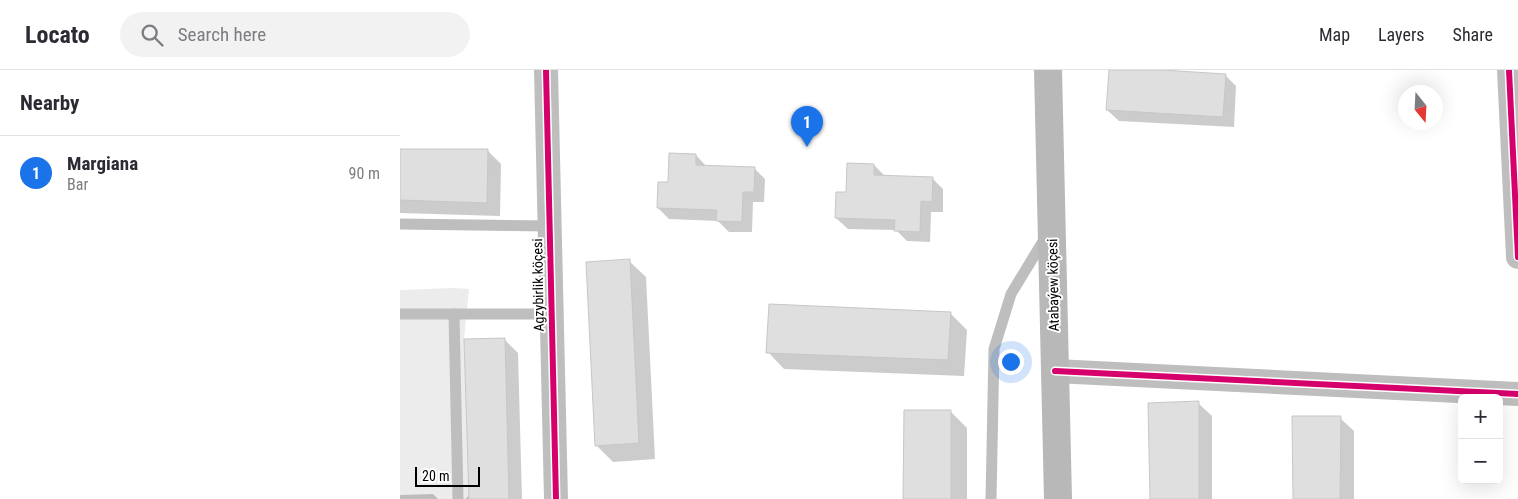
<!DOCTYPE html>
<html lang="en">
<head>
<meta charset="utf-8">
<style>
  :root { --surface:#fff; --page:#f2f2f3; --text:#2b2b33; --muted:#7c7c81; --line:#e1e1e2; --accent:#1a73e8 }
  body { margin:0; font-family:"Roboto Condensed",sans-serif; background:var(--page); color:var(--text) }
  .controls { position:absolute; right:15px; bottom:15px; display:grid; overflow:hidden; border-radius:8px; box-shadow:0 5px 20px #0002 }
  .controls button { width:45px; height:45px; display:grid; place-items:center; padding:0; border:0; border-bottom:1px solid var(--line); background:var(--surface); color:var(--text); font:25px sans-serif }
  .compass { position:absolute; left:998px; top:15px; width:45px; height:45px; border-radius:50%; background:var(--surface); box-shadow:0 5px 20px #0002; rotate:162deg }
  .scale { position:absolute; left:15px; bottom:12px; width:65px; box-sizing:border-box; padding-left:5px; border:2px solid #000; border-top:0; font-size:14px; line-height:18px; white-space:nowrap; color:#000; -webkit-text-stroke:4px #fff; paint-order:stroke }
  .you { position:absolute; left:610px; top:291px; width:18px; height:18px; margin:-12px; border:4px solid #fff; border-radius:50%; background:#1a73e8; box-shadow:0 0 0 8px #1a73e833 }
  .badge { display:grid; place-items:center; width:32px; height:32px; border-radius:50%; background:var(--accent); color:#fff; font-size:16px; font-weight:700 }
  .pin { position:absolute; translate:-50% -41px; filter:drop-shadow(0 1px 2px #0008) }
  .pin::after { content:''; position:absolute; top:26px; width:18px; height:15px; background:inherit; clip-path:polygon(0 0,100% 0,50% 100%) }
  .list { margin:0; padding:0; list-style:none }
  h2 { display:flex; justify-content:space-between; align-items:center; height:65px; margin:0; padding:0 20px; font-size:21px }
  h2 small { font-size:16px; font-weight:400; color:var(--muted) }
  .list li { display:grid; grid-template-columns:32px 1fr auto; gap:15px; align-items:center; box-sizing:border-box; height:75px; padding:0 20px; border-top:1px solid var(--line) }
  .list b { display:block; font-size:19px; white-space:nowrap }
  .list p { margin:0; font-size:16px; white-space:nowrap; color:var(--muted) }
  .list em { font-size:16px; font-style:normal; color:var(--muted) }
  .icon { flex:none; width:28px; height:28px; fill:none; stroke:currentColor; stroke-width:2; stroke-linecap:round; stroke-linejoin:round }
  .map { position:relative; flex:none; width:1118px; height:429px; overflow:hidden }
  header { display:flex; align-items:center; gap:30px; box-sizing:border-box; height:70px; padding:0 25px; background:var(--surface); border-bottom:1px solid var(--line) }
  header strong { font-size:24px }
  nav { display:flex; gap:28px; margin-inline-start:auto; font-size:18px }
  .search { width:350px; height:45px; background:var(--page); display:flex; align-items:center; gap:12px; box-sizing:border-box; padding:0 18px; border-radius:28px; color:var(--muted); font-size:19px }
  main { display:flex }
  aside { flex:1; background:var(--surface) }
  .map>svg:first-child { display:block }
  .green { fill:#ececec }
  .shadow { fill:#0003 }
  .building { fill:#dfdfdf; stroke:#c7c7c7 }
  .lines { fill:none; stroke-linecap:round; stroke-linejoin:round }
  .lane { stroke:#bebebe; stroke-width:11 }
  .street { stroke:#bebebe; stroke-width:24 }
  .secondary { stroke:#b8b8b8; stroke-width:28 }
  .cycleway-casing { stroke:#fff; stroke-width:9 }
  .cycleway { stroke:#d6006c; stroke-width:6 }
  .labels { text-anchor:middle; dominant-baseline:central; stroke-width:4; stroke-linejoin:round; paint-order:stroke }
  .street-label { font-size:14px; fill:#000; stroke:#fff }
</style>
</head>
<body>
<header>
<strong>Locato</strong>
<div class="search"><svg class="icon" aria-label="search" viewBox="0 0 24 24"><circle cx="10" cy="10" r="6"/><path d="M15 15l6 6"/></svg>Search here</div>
<nav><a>Map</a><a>Layers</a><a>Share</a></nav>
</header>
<main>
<aside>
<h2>Nearby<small></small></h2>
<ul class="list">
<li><span class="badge">1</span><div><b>Margiana</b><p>Bar</p></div><em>90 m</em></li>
</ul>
</aside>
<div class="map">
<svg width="1118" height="429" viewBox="0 0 1118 429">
  <rect width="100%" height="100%" fill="#fff"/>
  <!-- green -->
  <polygon class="green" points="53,218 69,219 64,269 69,429 0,429 0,220"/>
  <!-- shadow -->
  <g class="shadow">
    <polygon points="710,0 741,0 825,5 836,16 834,57 719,51 707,40"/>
    <polygon points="0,80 87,80 101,94 100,146 0,143"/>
    <polygon points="296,85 307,97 354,98 365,109 364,132 353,132 352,162 329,162 318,151 269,149 258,138 269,114"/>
    <polygon points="474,95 486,107 532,108 543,119 543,142 531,142 530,172 507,171 496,160 448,159 436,148 447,123"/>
    <polygon points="229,191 246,207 255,389 213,392 196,375"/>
    <polygon points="550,243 567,260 564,306 384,299 368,282"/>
    <polygon points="104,269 118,283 122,429 66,429 67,427 70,426"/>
    <polygon points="798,333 812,346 812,429 752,429"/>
    <polygon points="551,342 567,358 567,429 505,429"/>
    <polygon points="940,348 954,361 954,429 894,429"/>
    <polygon points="33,424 38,429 0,429 0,425"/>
  </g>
  <!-- building -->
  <g class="building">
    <polygon points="709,0 762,0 826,4 823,47 706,40"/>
    <polygon points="0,79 88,79 87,133 0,130"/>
    <polygon points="269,83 296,84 296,95 355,97 354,122 343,122 342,152 316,151 317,140 257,138 258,112 268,112"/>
    <polygon points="447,93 474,94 474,105 533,107 532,132 521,131 520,162 494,161 495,150 435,148 436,122 446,122"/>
    <polygon points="230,189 239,373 195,376 186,192"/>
    <polygon points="369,234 551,242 548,290 366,283"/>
    <polygon points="105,268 109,429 69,429 64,269"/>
    <polygon points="799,331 799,429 750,429 748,333"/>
    <polygon points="504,340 551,340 551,429 503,429"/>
    <polygon points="892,346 941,346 940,429 893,429"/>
  </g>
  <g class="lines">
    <!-- lane -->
    <g class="lane">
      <polyline points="0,154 149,156"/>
      <polyline points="0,244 151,244"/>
      <polyline points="54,244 58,429"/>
      <polyline points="591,429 594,279 611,224 645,168"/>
    </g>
    <!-- street -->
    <g class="street">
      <polyline points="146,0 156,429"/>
      <polyline points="1109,0 1118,187"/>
      <polyline points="655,301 1118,324"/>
    </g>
    <!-- secondary -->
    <polyline class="secondary" points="648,0 658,429"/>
    <!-- cycleway casing -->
    <g class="cycleway-casing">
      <g id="cycleway">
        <polyline points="146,0 156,429"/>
        <polyline points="1109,0 1118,187"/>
        <polyline points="655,301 1118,324"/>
      </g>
    </g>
    <!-- cycleway -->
    <use href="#cycleway" class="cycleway"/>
  </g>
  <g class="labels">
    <!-- street labels -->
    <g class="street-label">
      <text transform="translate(138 215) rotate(-91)">Agzybirlik köçesi</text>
      <text transform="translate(653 215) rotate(-91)">Atabaýew köçesi</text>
    </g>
  </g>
</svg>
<div class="controls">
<button>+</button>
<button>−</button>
</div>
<svg class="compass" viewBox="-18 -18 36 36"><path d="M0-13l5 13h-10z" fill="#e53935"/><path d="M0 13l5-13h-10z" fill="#7c7c81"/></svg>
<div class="scale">20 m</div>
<div class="you"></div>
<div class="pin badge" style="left:407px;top:77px">1</div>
</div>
</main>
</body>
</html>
